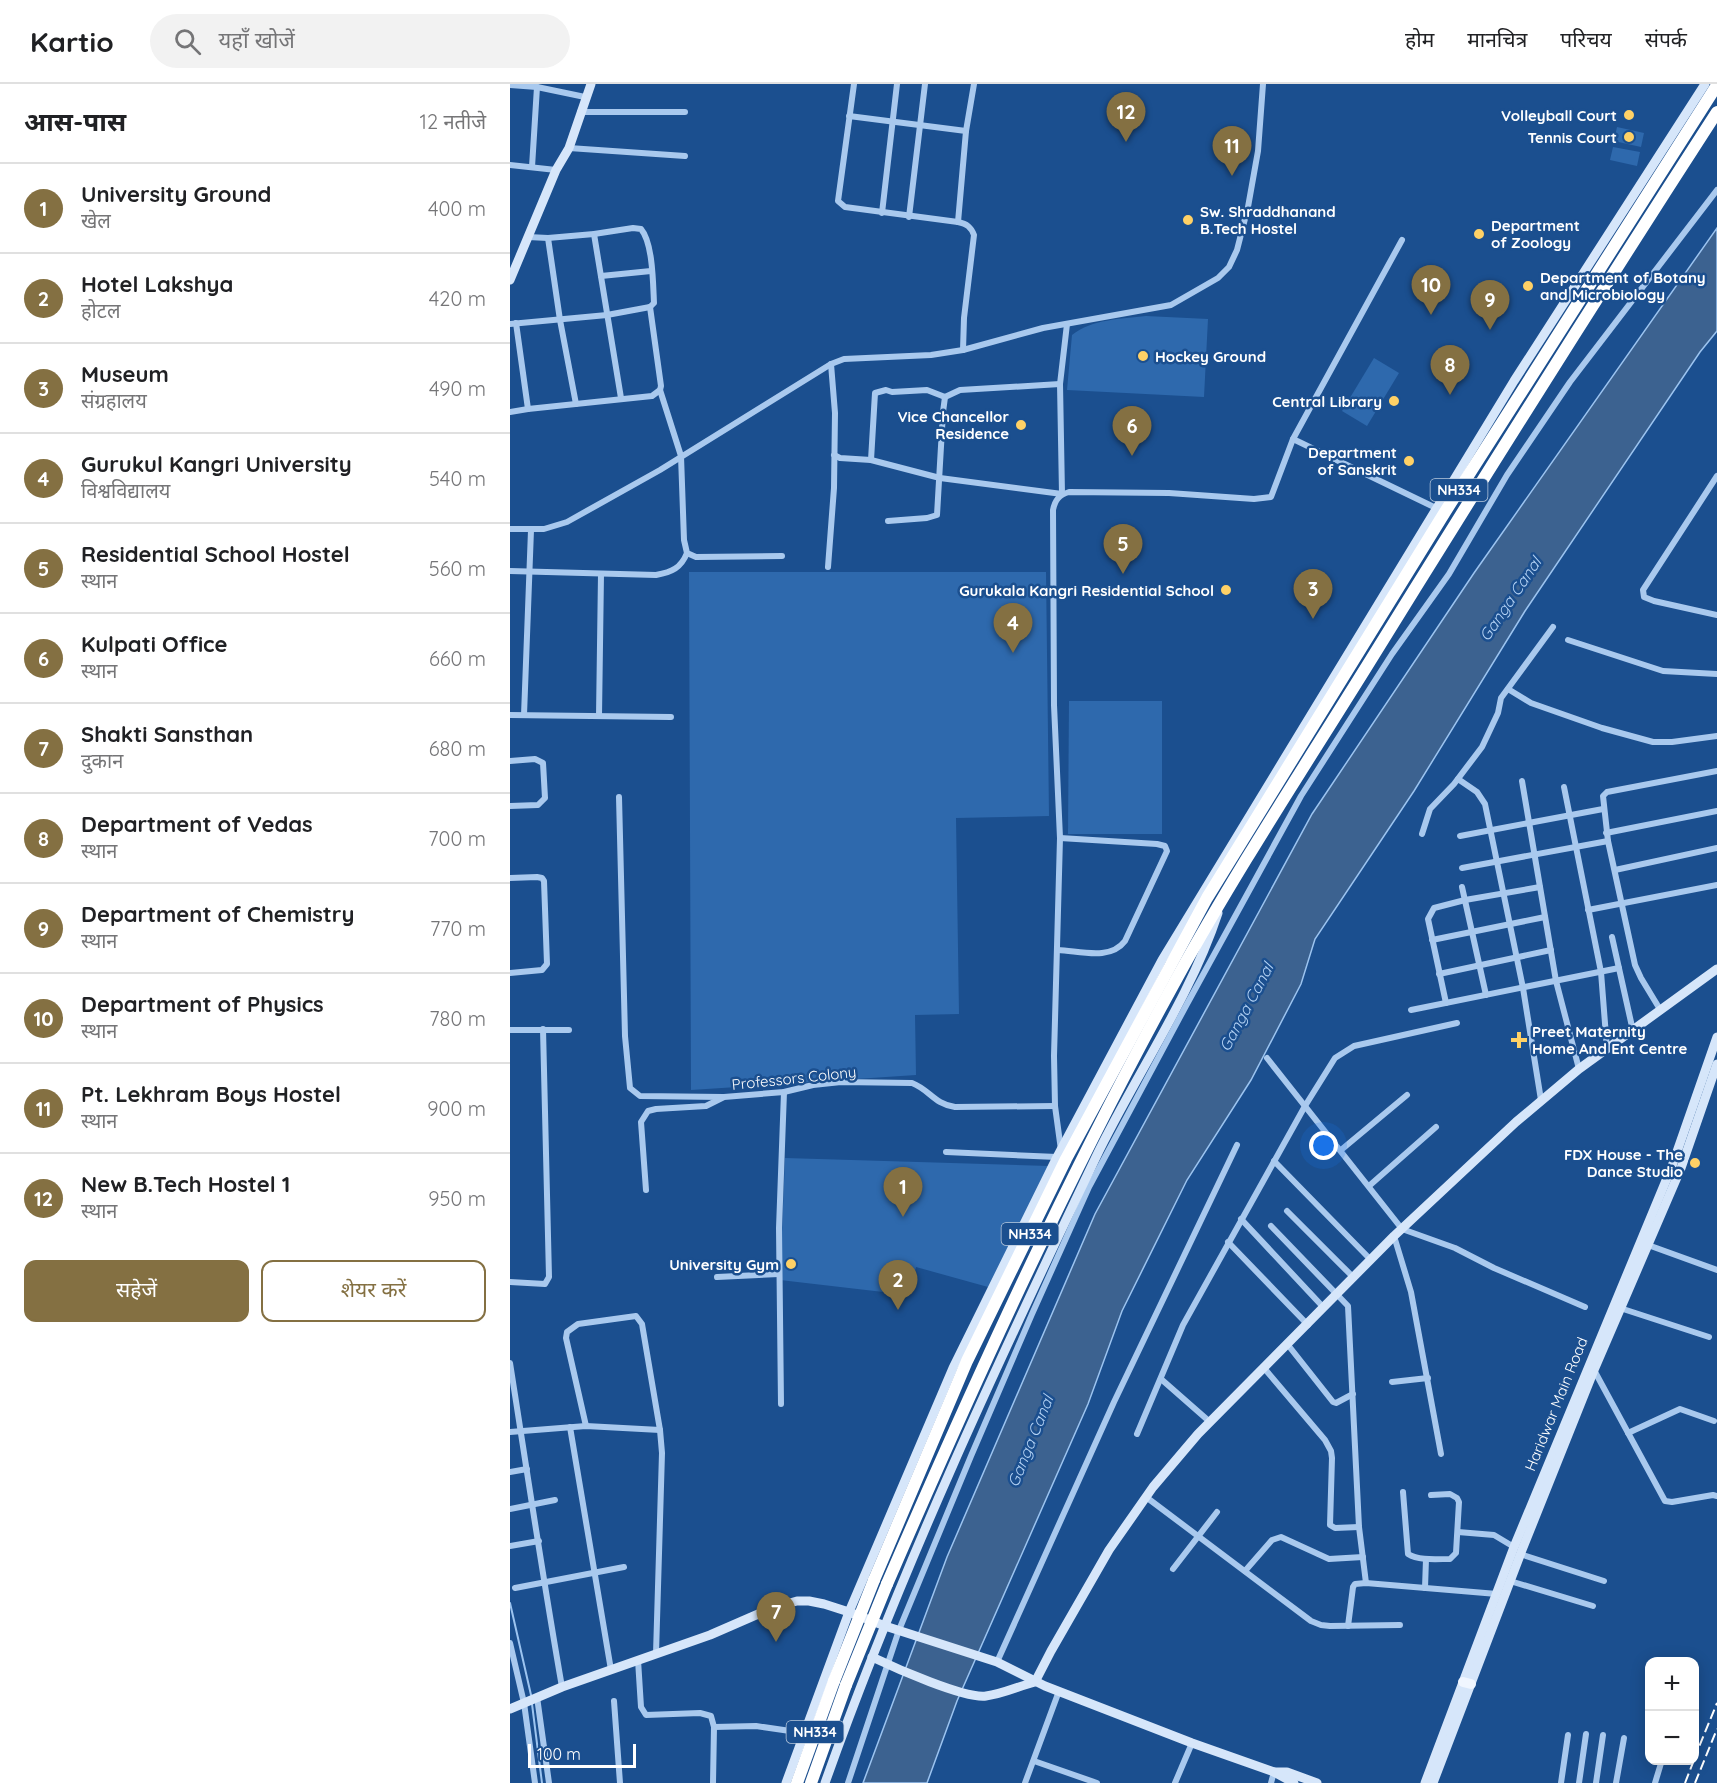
<!DOCTYPE html>
<html lang="hi">
<head>
<meta charset="utf-8">
<style>
  :root { --surface:#fff; --page:#f2f2f2; --text:#202124; --muted:#757577; --line:#e0e0e0; --accent:#847042 }
  body { margin:0; font-family:Quicksand,"Noto Sans Devanagari",sans-serif; background:var(--page); color:var(--text) }
  .controls { position:absolute; right:18px; bottom:18px; display:grid; overflow:hidden; border-radius:12px; box-shadow:0 3px 15px #0003 }
  .controls button { width:54px; height:54px; display:grid; place-items:center; padding:0; border:0; border-bottom:2px solid var(--line); background:var(--surface); color:var(--text); font:30px sans-serif }
  .scale { position:absolute; left:18px; bottom:15px; width:108px; box-sizing:border-box; padding-left:6px; border:3px solid #fff; border-top:0; font-size:16px; line-height:21px; white-space:nowrap; color:#fff; -webkit-text-stroke:4px #1b4f8f; paint-order:stroke }
  .you { position:absolute; left:814px; top:1062px; width:21px; height:21px; margin:-15px; border:4px solid #fff; border-radius:50%; background:#1a73e8; box-shadow:0 0 0 9px #1a73e833 }
  .badge { display:grid; place-items:center; width:39px; height:39px; border-radius:50%; background:var(--accent); color:#fff; font-size:20px; font-weight:700 }
  .pin { position:absolute; translate:-50% -50px; filter:drop-shadow(0 2px 3px #0008) }
  .pin::after { content:''; position:absolute; top:32px; width:21px; height:18px; background:inherit; clip-path:polygon(0 0,100% 0,50% 100%) }
  .list { margin:0; padding:0; list-style:none }
  h2 { display:flex; justify-content:space-between; align-items:center; height:78px; margin:0; padding:0 24px; font-size:26px }
  h2 small { font-size:20px; font-weight:400; color:var(--muted) }
  .list li { display:grid; grid-template-columns:39px 1fr auto; gap:18px; align-items:center; box-sizing:border-box; height:90px; padding:0 24px; border-top:2px solid var(--line) }
  .list b { display:block; font-size:22px; white-space:nowrap }
  .list p { margin:0; font-size:20px; white-space:nowrap; color:var(--muted) }
  .list em { font-size:20px; font-style:normal; color:var(--muted) }
  .actions { display:flex; gap:12px; padding:18px 24px }
  .actions a { flex:1; padding:14px 0; border:2px solid var(--accent); border-radius:12px; text-align:center; font-size:21px; color:var(--accent) }
  .actions .main { background:var(--accent); color:#fff }
  .icon { flex:none; width:33px; height:33px; fill:none; stroke:currentColor; stroke-width:2; stroke-linecap:round; stroke-linejoin:round }
  .map { position:relative; flex:none; width:1207px; height:1699px; overflow:hidden }
  header { display:flex; align-items:center; gap:36px; box-sizing:border-box; height:84px; padding:0 30px; background:var(--surface); border-bottom:2px solid var(--line) }
  header strong { font-size:28px }
  nav { display:flex; gap:33px; margin-inline-start:auto; font-size:21px }
  .search { width:420px; height:54px; background:var(--page); display:flex; align-items:center; gap:15px; box-sizing:border-box; padding:0 21px; border-radius:33px; color:var(--muted); font-size:22px }
  main { display:flex }
  aside { flex:1; background:var(--surface) }
  .map>svg:first-child { display:block }
  .green { fill:#2e69ad }
  .water { fill:#3c6290; stroke:#9cc4f0; stroke-width:1.5 }
  .lines { fill:none; stroke-linecap:round; stroke-linejoin:round }
  .stream { stroke:#9cc4f0; stroke-width:2 }
  .street { stroke:#a9c9ee; stroke-width:6 }
  .secondary { stroke:#d6e6fa; stroke-width:9 }
  .primary { stroke:#f0f6ff; stroke-width:10 }
  .highway { stroke:#fff; stroke-width:12 }
  .rail { stroke:#fff; stroke-width:2; stroke-dasharray:10 4.5; stroke-linecap:butt }
  .highway-bridge { stroke:#fff; stroke-width:12 }
  .poi-dot { fill:#ffd166; stroke:#1b4f8f; stroke-width:2 }
  .labels { text-anchor:middle; dominant-baseline:central; stroke-width:5; stroke-linejoin:round; paint-order:stroke }
  .shield { fill:#1b4f8f; stroke:#bbcadd; stroke-width:1.5 }
  .shield-label { font-size:14px; font-weight:bold; fill:#fff }
  .poi-label { font-size:15px; font-weight:bold; fill:#fff; stroke:#1b4f8f; text-anchor:end }
  .street-label { font-size:15px; fill:#fff; stroke:#1b4f8f }
  .water-label { font-size:16px; font-style:italic; fill:#b5d3f5; stroke:#1b4f8f }
</style>
</head>
<body>
<header>
<strong>Kartio</strong>
<div class="search"><svg class="icon" aria-label="search" viewBox="0 0 24 24"><circle cx="10" cy="10" r="6"/><path d="M15 15l6 6"/></svg>यहाँ खोजें</div>
<nav><a>होम</a><a>मानचित्र</a><a>परिचय</a><a>संपर्क</a></nav>
</header>
<main>
<aside>
<h2>आस-पास<small>12 नतीजे</small></h2>
<ul class="list">
<li><span class="badge">1</span><div><b>University Ground</b><p>खेल</p></div><em>400 m</em></li>
<li><span class="badge">2</span><div><b>Hotel Lakshya</b><p>होटल</p></div><em>420 m</em></li>
<li><span class="badge">3</span><div><b>Museum</b><p>संग्रहालय</p></div><em>490 m</em></li>
<li><span class="badge">4</span><div><b>Gurukul Kangri University</b><p>विश्वविद्यालय</p></div><em>540 m</em></li>
<li><span class="badge">5</span><div><b>Residential School Hostel</b><p>स्थान</p></div><em>560 m</em></li>
<li><span class="badge">6</span><div><b>Kulpati Office</b><p>स्थान</p></div><em>660 m</em></li>
<li><span class="badge">7</span><div><b>Shakti Sansthan</b><p>दुकान</p></div><em>680 m</em></li>
<li><span class="badge">8</span><div><b>Department of Vedas</b><p>स्थान</p></div><em>700 m</em></li>
<li><span class="badge">9</span><div><b>Department of Chemistry</b><p>स्थान</p></div><em>770 m</em></li>
<li><span class="badge">10</span><div><b>Department of Physics</b><p>स्थान</p></div><em>780 m</em></li>
<li><span class="badge">11</span><div><b>Pt. Lekhram Boys Hostel</b><p>स्थान</p></div><em>900 m</em></li>
<li><span class="badge">12</span><div><b>New B.Tech Hostel 1</b><p>स्थान</p></div><em>950 m</em></li>
</ul>
<div class="actions"><a class="main">सहेजें</a><a>शेयर करें</a></div>
</aside>
<div class="map">
<svg width="1207" height="1699" viewBox="0 0 1207 1699">
  <rect width="100%" height="100%" fill="#1b4f8f"/>
  <!-- green -->
  <g class="green">
    <polygon points="1107,43 1134,49 1131,63 1104,57"/>
    <polygon points="1103,63 1130,68 1127,82 1100,76"/>
    <path d="M636,232L698,235L694,313L557,306L562,251C582,235 611,235 636,232Z"/>
    <polygon points="864,274 889,289 857,342 832,327"/>
    <polygon points="179,488 536,488 539,732 446,734 449,930 405,931 406,991 181,1006"/>
    <polygon points="559,617 652,617 652,750 558,750"/>
    <polygon points="275,1074 539,1082 478,1203 406,1183 399,1211 270,1196"/>
  </g>
  <!-- water -->
  <polygon class="water" points="1207,144 1207,247 1190,268 1015,527 904,707 805,855 791,900 741,996 677,1096 612,1227 578,1320 447,1617 417,1699 353,1699 437,1473 585,1130 802,730 964,489"/>
  <g class="lines">
    <!-- stream -->
    <g class="stream">
      <polyline points="0,1519 21,1611"/>
      <polyline points="22,1620 32,1699"/>
    </g>
    <!-- street -->
    <g class="street">
      <path d="M344,0L328,117L335,123L448,138C457,140 461,143 464,151L454,234L453,266"/>
      <polyline points="0,1 27,3 75,13"/>
      <polyline points="70,28 175,28"/>
      <polyline points="339,32 456,47 448,138"/>
      <polyline points="456,47 464,0"/>
      <polyline points="59,64 175,72"/>
      <polyline points="0,81 46,86"/>
      <polyline points="22,83 27,3"/>
      <polyline points="372,129 387,0"/>
      <polyline points="399,133 415,0"/>
      <polyline points="84,150 111,314"/>
      <polyline points="38,154 50,236 66,320"/>
      <polyline points="91,192 141,187"/>
      <polyline points="6,239 18,325 142,312 150,306 151,302 140,223"/>
      <path d="M0,240L97,231L140,223L144,219C143,200 143,159 131,145L123,144L84,150L38,154L18,153"/>
      <polyline points="150,306 171,372 174,456 177,469 186,473 272,472"/>
      <polyline points="0,328 18,325"/>
      <polyline points="783,355 926,424"/>
      <polyline points="324,371 330,374 361,376 430,394 552,410 550,300 557,240"/>
      <polyline points="361,376 365,309 376,306 382,308 417,306 435,313 450,306 550,300"/>
      <polyline points="1207,392 1133,506 1134,513 1144,517 1207,531"/>
      <polyline points="378,437 417,434 427,431 433,328 435,313"/>
      <polyline points="0,445 34,445 57,438 150,386 321,280 334,275 421,271 453,266 533,244 661,221 708,194 719,183 727,166 738,123 748,67 753,0"/>
      <polyline points="318,483 324,404 325,329 321,280"/>
      <path d="M0,487L146,491C162,488 171,484 177,469"/>
      <polyline points="1058,556 1153,587 1207,590"/>
      <polyline points="998,605 1021,619 1092,644 1143,658 1162,658 1207,652"/>
      <polyline points="0,631 161,633"/>
      <polyline points="14,631 21,446"/>
      <polyline points="89,632 91,490"/>
      <polyline points="0,677 25,675 33,679 35,714 28,721 0,722"/>
      <polyline points="948,695 967,708 975,720 1013,904 1031,1016"/>
      <polyline points="1012,697 1046,897 1069,985"/>
      <polyline points="1054,703 1091,888 1097,965"/>
      <polyline points="109,713 115,952 120,1004 130,1012 213,1013"/>
      <polyline points="1096,749 1207,727"/>
      <polyline points="912,750 920,725 944,700 972,663 988,629 991,614 1043,543"/>
      <polyline points="950,752 1093,725"/>
      <polyline points="952,784 1098,757"/>
      <polyline points="1105,786 1207,764"/>
      <polyline points="0,794 27,793 32,794 34,797 37,880 32,886 0,889"/>
      <polyline points="952,803 976,911"/>
      <polyline points="1078,826 1207,801"/>
      <polyline points="1102,853 1123,947"/>
      <polyline points="922,856 1035,833"/>
      <path d="M548,866C570,867 600,877 615,857L657,767L655,762L647,760L550,754"/>
      <polyline points="929,890 1041,866"/>
      <polyline points="936,919 918,835 924,824 955,816 1030,803"/>
      <polyline points="901,926 1109,884"/>
      <polyline points="1151,927 1131,894 1125,881 1098,757 1093,712 1097,708 1207,687"/>
      <polyline points="0,946 59,946"/>
      <polyline points="757,974 892,1145 945,1164 984,1184 1075,1223"/>
      <path d="M551,1066L545,1022L544,972L550,754L544,621L543,426C545,416 549,411 559,408L659,409L744,415L761,413L783,355L892,156"/>
      <polyline points="831,1066 897,1011"/>
      <polyline points="436,1068 547,1073"/>
      <polyline points="764,1077 861,1176"/>
      <polyline points="859,1102 926,1043"/>
      <path d="M136,1106L131,1038L138,1027L146,1025L196,1022L214,1013L274,1008L303,1001L331,998L402,999C420,1006 424,1020 445,1023L545,1022"/>
      <polyline points="777,1127 844,1194"/>
      <polyline points="731,1135 814,1224"/>
      <polyline points="761,1142 838,1222 849,1443 856,1499"/>
      <polyline points="884,1152 901,1208 931,1370"/>
      <polyline points="718,1158 798,1241"/>
      <polyline points="1138,1161 1207,1186"/>
      <polyline points="207,1193 269,1190"/>
      <polyline points="0,1198 35,1200 39,1193 33,945"/>
      <polyline points="1110,1224 1199,1253"/>
      <polyline points="778,1261 823,1318 826,1319 843,1310"/>
      <path d="M0,1279C17,1387 33,1495 52,1603"/>
      <polyline points="754,1284 815,1356 821,1367 822,1374 820,1441 825,1444 849,1443"/>
      <polyline points="1084,1286 1155,1417 1162,1418 1203,1411 1207,1412"/>
      <polyline points="651,1295 700,1338"/>
      <polyline points="882,1298 918,1294"/>
      <polyline points="271,1320 269,1144 274,1008"/>
      <polyline points="76,1342 56,1254 57,1248 68,1240 126,1232 132,1240 150,1346 152,1369 146,1570"/>
      <polyline points="60,1343 101,1586"/>
      <polyline points="0,1348 76,1342 150,1346"/>
      <polyline points="1118,1349 1170,1325 1204,1337"/>
      <polyline points="627,1350 673,1241 795,1022 825,974 844,962 947,939"/>
      <polyline points="0,1388 17,1385"/>
      <path d="M893,1408L898,1470C909,1477 927,1475 940,1475L946,1469L949,1418L947,1414L940,1410L921,1411"/>
      <polyline points="636,1413 801,1537 811,1541 820,1542 890,1541"/>
      <polyline points="0,1425 45,1416"/>
      <polyline points="948,1448 984,1451 1004,1463"/>
      <polyline points="0,1462 29,1457"/>
      <polyline points="1010,1470 1094,1497"/>
      <polyline points="663,1485 707,1428"/>
      <polyline points="735,1487 762,1456 771,1453 819,1475 853,1473"/>
      <polyline points="1000,1497 1083,1522"/>
      <polyline points="5,1504 114,1483"/>
      <polyline points="915,1504 916,1475"/>
      <polyline points="838,1542 843,1503 845,1500 856,1499 987,1510"/>
      <polyline points="0,1559 14,1619 25,1699"/>
      <polyline points="128,1576 131,1623 136,1631 190,1629 201,1632 204,1643 203,1699"/>
      <polyline points="487,1578 604,1318 727,1061"/>
      <polyline points="27,1613 39,1699"/>
      <polyline points="104,1617 110,1699"/>
      <polyline points="204,1643 246,1642 294,1649"/>
      <polyline points="524,1677 587,1699"/>
      <polyline points="338,1699 389,1546 461,1372 522,1230 579,1103 677,920 791,712 882,570 939,490 997,391 1060,298 1207,106"/>
      <polyline points="515,1699 549,1607"/>
      <polyline points="665,1699 682,1659"/>
      <polyline points="761,1699 764,1688"/>
      <polyline points="1051,1699 1058,1651"/>
      <polyline points="1069,1699 1076,1650"/>
      <polyline points="1086,1699 1093,1651"/>
      <polyline points="1106,1699 1114,1654"/>
      <polyline points="1145,1699 1152,1676"/>
    </g>
    <!-- secondary -->
    <g class="secondary">
      <polyline points="0,196 46,86 59,64 81,0"/>
      <path d="M362,1573C385,1584 455,1615 476,1612C493,1610 509,1602 525,1598L541,1567L599,1466L643,1403L688,1350L884,1152L1006,1038L1069,985L1207,885"/>
      <polyline points="0,1625 52,1603 200,1551 262,1524 287,1517 299,1517 314,1520 339,1528 375,1542 487,1578 535,1602 682,1659 764,1688 784,1699"/>
      <polyline points="764,1688 777,1688 807,1699"/>
      <polyline points="276,1699 339,1528 443,1284 547,1073 652,876 1004,297 1195,0"/>
      <path d="M315,1699C391,1485 488,1278 586,1073C625,992 680,914 708,829"/>
      <polyline points="915,1699 1004,1463 1162,1082 1207,953"/>
      <polyline points="923,1699 1012,1466 1084,1286 1171,1084 1207,980"/>
    </g>
    <!-- primary -->
    <polyline class="primary" points="953,1598 961,1600"/>
    <!-- highway -->
    <g class="highway">
      <polyline points="364,1496 457,1277 556,1075 697,814 935,428 1207,1"/>
      <path d="M377,1500C466,1294 559,1090 667,894C726,787 793,685 857,582C972,396 1088,212 1207,28"/>
      <polyline points="287,1699 324,1597"/>
      <polyline points="301,1699 336,1601"/>
    </g>
    <!-- rail -->
    <g class="rail">
      <polyline points="1184,1675 1207,1619"/>
      <polyline points="1175,1699 1184,1676"/>
      <polyline points="1185,1699 1207,1645"/>
    </g>
    <!-- highway-bridge -->
    <g class="highway-bridge">
      <polyline points="324,1597 364,1496"/>
      <polyline points="336,1601 377,1500"/>
    </g>
  </g>
  <!-- markers -->
  <g class="poi-dot">
    <circle cx="1119" cy="31" r="6"/>
    <circle cx="1119" cy="53" r="6"/>
    <circle cx="678" cy="136" r="6"/>
    <circle cx="969" cy="150" r="6"/>
    <circle cx="1018" cy="202" r="6"/>
    <circle cx="633" cy="272" r="6"/>
    <circle cx="884" cy="317" r="6"/>
    <circle cx="511" cy="341" r="6"/>
    <circle cx="899" cy="377" r="6"/>
    <circle cx="716" cy="506" r="6"/>
    <path d="M1006 947h6v6h6v6h-6v6h-6v-6h-6v-6h6z"/>
    <circle cx="1185" cy="1079" r="6"/>
    <circle cx="281" cy="1180" r="6"/>
  </g>
  <g class="labels">
    <!-- shield labels -->
    <g class="shield">
      <rect x="920.5" y="395" width="57" height="22" rx="4.5"/>
      <rect x="491.5" y="1139" width="57" height="22" rx="4.5"/>
      <rect x="276.5" y="1637" width="57" height="22" rx="4.5"/>
    </g>
    <g class="shield-label">
      <text x="949" y="406">NH334</text>
      <text x="520" y="1150">NH334</text>
      <text x="305" y="1648">NH334</text>
    </g>
    <!-- poi labels -->
    <g class="poi-label">
      <text x="1107" y="31">Volleyball Court</text>
      <text x="1107" y="53">Tennis Court</text>
      <text x="690" y="127" text-anchor="start">Sw. Shraddhanand<tspan x="690" dy="17">B.Tech Hostel</tspan></text>
      <text x="981" y="141" text-anchor="start">Department<tspan x="981" dy="17">of Zoology</tspan></text>
      <text x="1030" y="193" text-anchor="start">Department of Botany<tspan x="1030" dy="17">and Microbiology</tspan></text>
      <text x="645" y="272" text-anchor="start">Hockey Ground</text>
      <text x="872" y="317">Central Library</text>
      <text x="499" y="332">Vice Chancellor<tspan x="499" dy="17">Residence</tspan></text>
      <text x="887" y="368">Department<tspan x="887" dy="17">of Sanskrit</tspan></text>
      <text x="704" y="506">Gurukala Kangri Residential School</text>
      <text x="1022" y="947" text-anchor="start">Preet Maternity<tspan x="1022" dy="17">Home And Ent Centre</tspan></text>
      <text x="1173" y="1070">FDX House - The<tspan x="1173" dy="17">Dance Studio</tspan></text>
      <text x="269" y="1180">University Gym</text>
    </g>
    <!-- street labels -->
    <g class="street-label">
      <text transform="translate(284 994) rotate(-6)">Professors Colony</text>
      <text transform="translate(1046 1320) rotate(-68)">Haridwar Main Road</text>
    </g>
    <!-- water labels -->
    <g class="water-label">
      <text transform="translate(1000 515) rotate(-56)">Ganga Canal</text>
      <text transform="translate(736 923) rotate(-62)">Ganga Canal</text>
      <text transform="translate(520 1357) rotate(-68)">Ganga Canal</text>
    </g>
  </g>
</svg>
<div class="controls">
<button>+</button>
<button>−</button>
</div>
<div class="scale">100 m</div>
<div class="you"></div>
<div class="pin badge" style="left:393px;top:1133px">1</div>
<div class="pin badge" style="left:388px;top:1226px">2</div>
<div class="pin badge" style="left:803px;top:535px">3</div>
<div class="pin badge" style="left:503px;top:569px">4</div>
<div class="pin badge" style="left:613px;top:490px">5</div>
<div class="pin badge" style="left:622px;top:372px">6</div>
<div class="pin badge" style="left:266px;top:1558px">7</div>
<div class="pin badge" style="left:940px;top:311px">8</div>
<div class="pin badge" style="left:980px;top:246px">9</div>
<div class="pin badge" style="left:921px;top:231px">10</div>
<div class="pin badge" style="left:722px;top:92px">11</div>
<div class="pin badge" style="left:616px;top:58px">12</div>
</div>
</main>
</body>
</html>
